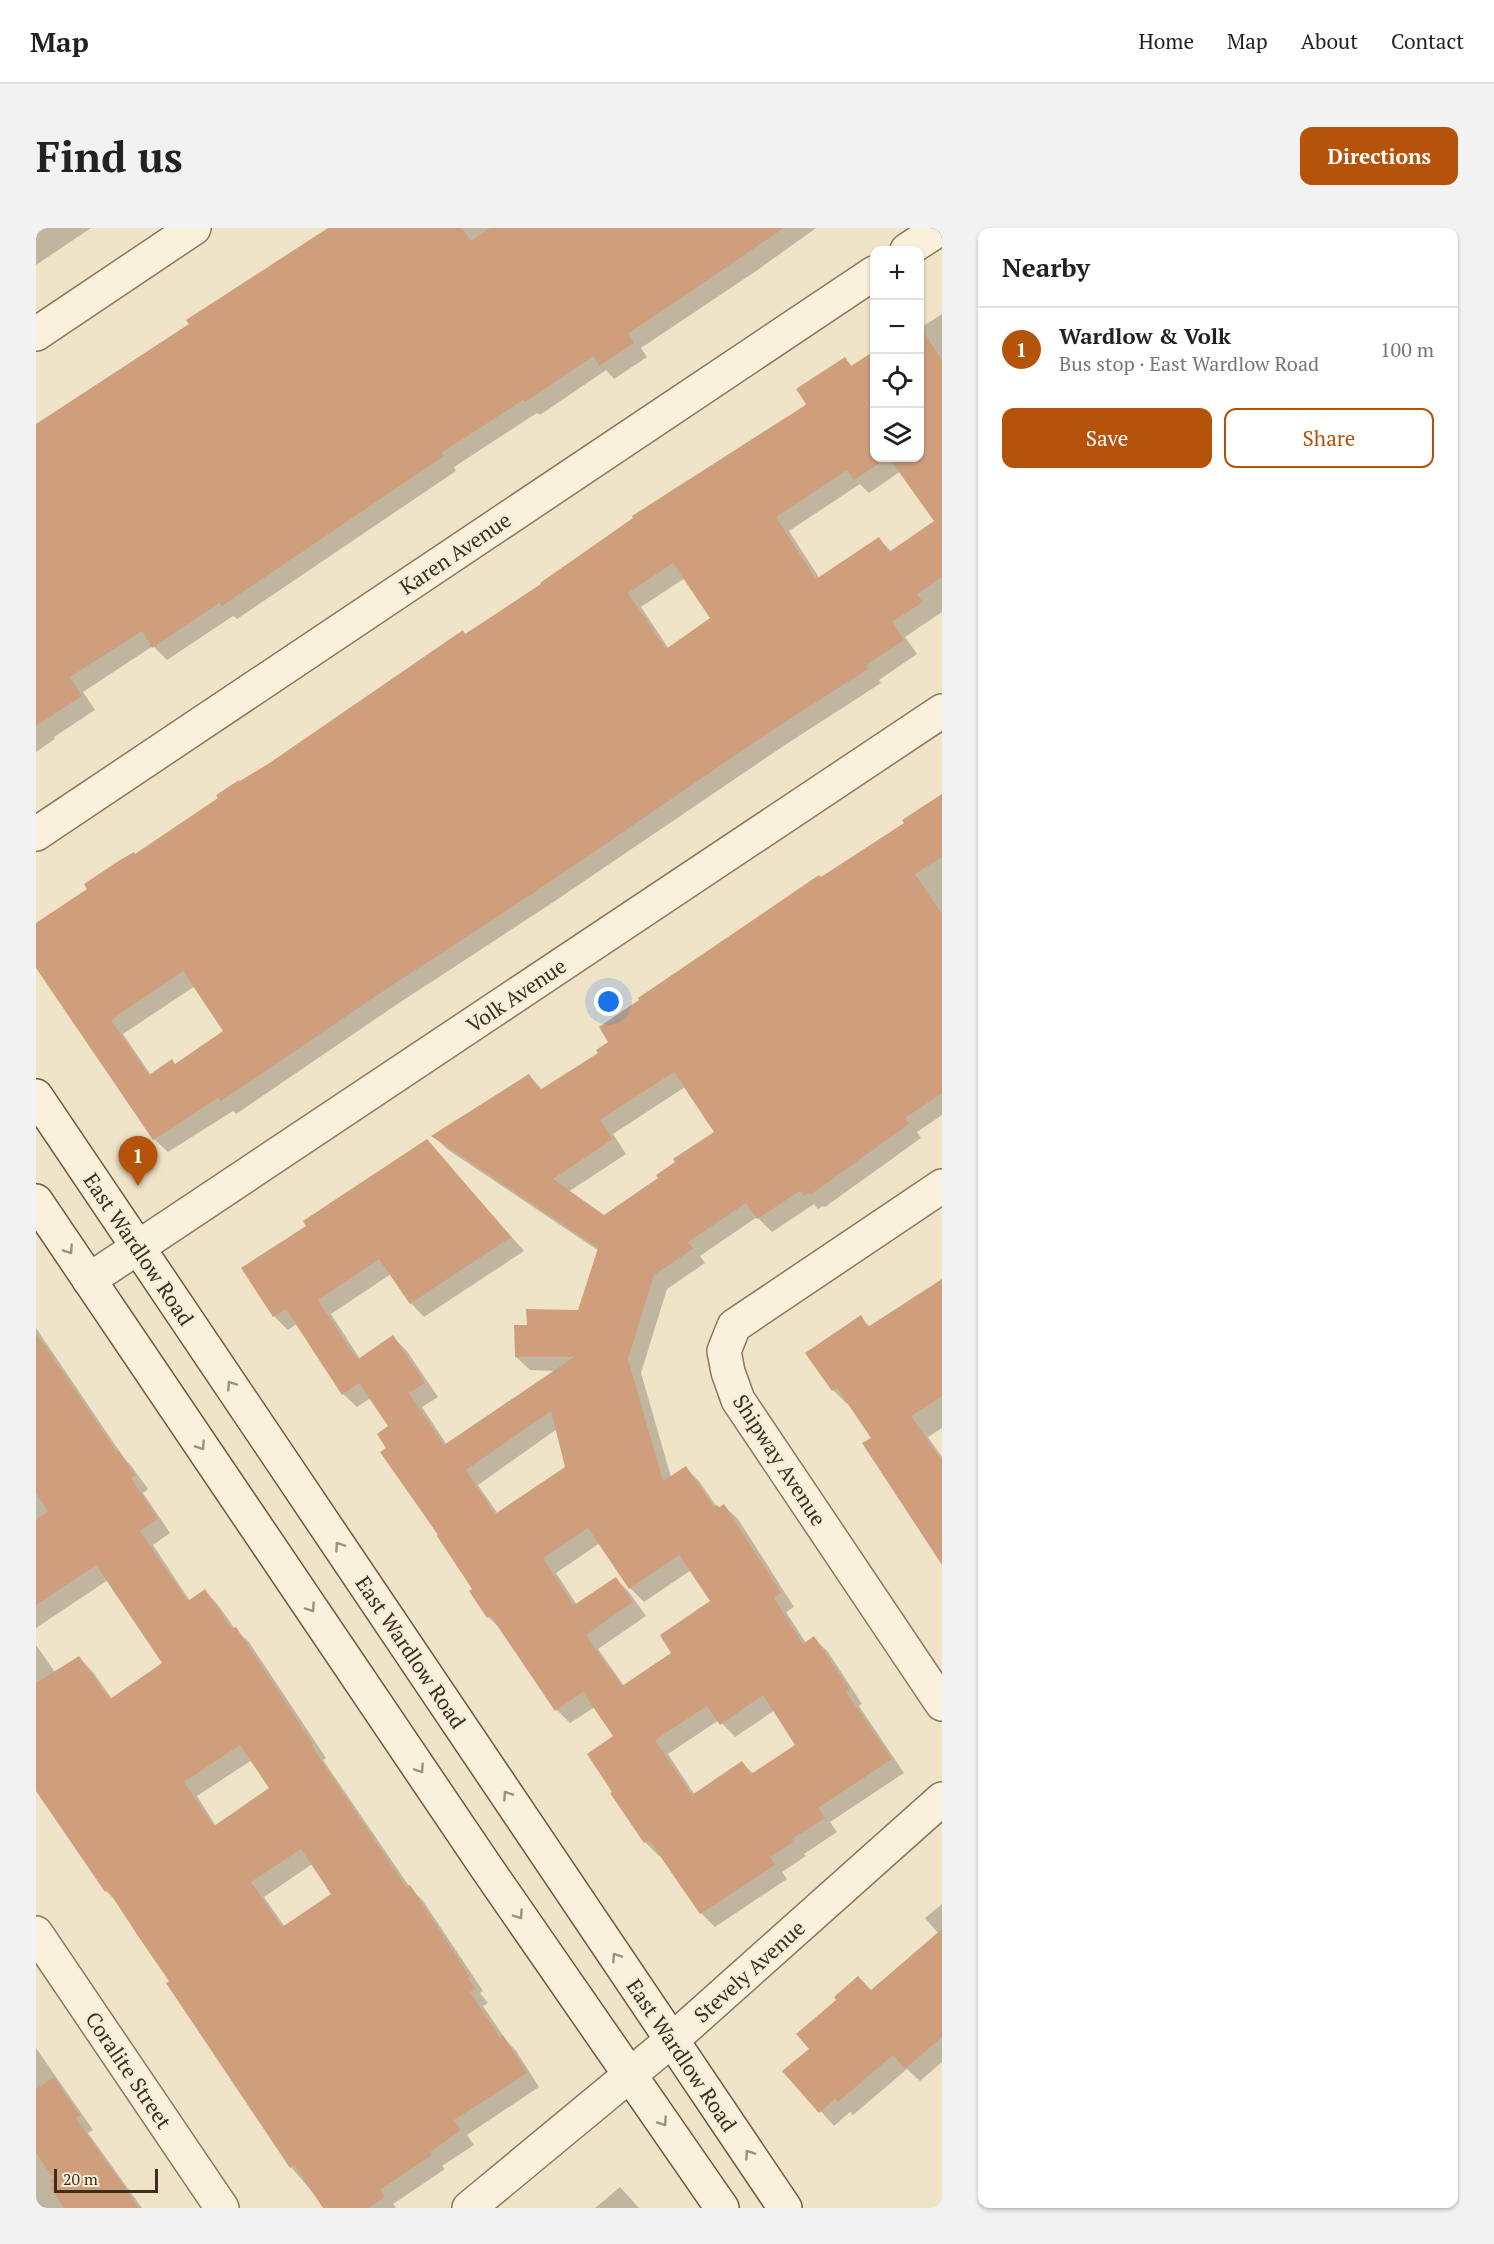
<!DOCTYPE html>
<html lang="en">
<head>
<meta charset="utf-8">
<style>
  :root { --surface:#fff; --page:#f2f2f2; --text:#222; --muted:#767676; --line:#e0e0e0; --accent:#b45309 }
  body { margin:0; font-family:"PT Serif",serif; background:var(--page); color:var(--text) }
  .controls { position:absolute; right:18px; top:18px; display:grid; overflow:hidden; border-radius:12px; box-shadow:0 2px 4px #0004 }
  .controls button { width:54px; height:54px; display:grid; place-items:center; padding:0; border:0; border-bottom:2px solid var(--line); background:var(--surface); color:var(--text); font:30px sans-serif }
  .scale { position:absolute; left:18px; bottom:15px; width:104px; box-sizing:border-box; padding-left:6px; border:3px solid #3d2e20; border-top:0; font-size:16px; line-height:21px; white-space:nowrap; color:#3d2e20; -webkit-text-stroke:4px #f7eed8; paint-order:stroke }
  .you { position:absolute; left:573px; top:774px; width:21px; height:21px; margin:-15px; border:4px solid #fff; border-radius:50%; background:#1a73e8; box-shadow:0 0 0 9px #1a73e833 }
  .badge { display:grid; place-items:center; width:39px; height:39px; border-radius:50%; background:var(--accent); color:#fff; font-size:20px; font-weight:700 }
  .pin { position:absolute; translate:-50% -50px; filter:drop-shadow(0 2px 3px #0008) }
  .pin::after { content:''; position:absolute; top:32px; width:21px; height:18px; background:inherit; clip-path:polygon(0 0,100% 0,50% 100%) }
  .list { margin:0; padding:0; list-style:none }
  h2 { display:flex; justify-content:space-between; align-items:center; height:78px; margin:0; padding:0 24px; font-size:26px }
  h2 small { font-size:20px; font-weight:400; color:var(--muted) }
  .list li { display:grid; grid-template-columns:39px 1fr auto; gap:18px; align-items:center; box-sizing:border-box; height:84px; padding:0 24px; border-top:2px solid var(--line) }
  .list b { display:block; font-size:22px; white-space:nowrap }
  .list p { margin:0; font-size:20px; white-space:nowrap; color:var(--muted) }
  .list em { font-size:20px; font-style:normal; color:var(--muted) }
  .actions { display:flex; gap:12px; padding:18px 24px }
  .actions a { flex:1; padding:14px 0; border:2px solid var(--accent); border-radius:12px; text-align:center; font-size:21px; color:var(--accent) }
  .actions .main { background:var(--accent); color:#fff }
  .icon { flex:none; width:33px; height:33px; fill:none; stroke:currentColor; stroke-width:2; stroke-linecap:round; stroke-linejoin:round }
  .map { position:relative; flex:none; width:906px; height:1980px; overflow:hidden; border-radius:12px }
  header { display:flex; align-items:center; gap:36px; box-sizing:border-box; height:84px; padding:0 30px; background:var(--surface); border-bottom:2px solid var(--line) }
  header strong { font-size:28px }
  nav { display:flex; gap:33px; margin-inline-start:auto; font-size:21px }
  .intro { display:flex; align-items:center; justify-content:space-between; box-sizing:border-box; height:144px; padding:0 36px }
  h1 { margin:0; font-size:42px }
  .button { padding:15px 27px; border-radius:12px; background:var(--accent); color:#fff; font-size:21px; font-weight:700 }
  main { display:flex; gap:36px; padding:0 36px }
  aside { flex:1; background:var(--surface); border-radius:12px; box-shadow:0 2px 4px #0004 }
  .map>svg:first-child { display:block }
  .shadow { fill:#0003; fill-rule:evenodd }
  .building { fill:#cf9f7d; fill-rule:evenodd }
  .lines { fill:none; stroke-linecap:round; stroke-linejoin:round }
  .street-casing { stroke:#8d765c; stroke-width:36 }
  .secondary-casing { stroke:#6f573f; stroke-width:36 }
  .street { stroke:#faf1dc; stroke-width:33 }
  .secondary { stroke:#faf1dc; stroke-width:33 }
  .oneway { stroke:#9c907e }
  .labels { text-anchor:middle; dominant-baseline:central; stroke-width:5; stroke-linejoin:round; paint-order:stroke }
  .street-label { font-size:21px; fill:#3d2e20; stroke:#f7eed8 }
</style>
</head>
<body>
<header>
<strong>Map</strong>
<nav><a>Home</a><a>Map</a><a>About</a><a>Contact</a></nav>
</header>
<div class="intro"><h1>Find us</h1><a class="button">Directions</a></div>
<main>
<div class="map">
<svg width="906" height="1980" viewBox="0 0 906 1980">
  <rect width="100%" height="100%" fill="#f0e4c8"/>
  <!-- shadow -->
  <g class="shadow">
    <polygon points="0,0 55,0 0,37"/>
    <polygon points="294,0 780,0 723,41 605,120 611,129 578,151 570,142 504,187 501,185 418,239 420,243 201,391 197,388 131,432 117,418 47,464 59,482 18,509 19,511 0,524 0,197 155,97"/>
    <path d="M906,86V384L869,409L881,426L843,452L845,455L749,517L513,677L360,777L200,886L197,883L132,924L118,911L0,737V697L204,555L429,407L770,179L809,131L817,139L838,125V230H884V100ZM865,243L900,294L856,324L843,311L784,351L753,303L824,256L833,265ZM649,350L676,391L633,421L605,379ZM159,758L189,803L139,837L115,847L87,806Z"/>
    <path d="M906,567V887L881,904L885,910L789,979L787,978L782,981L778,976L736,1004L721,989L664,1028L669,1035L631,1061L605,1145L635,1249L649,1240L663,1253L681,1279L683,1281L688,1278L702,1291L758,1379L750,1384L770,1415L778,1410L792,1424L826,1476L823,1478L868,1545L794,1594L801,1604L768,1626L770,1628L746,1644L751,1651L679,1699L665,1685L625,1626L623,1628L609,1614L579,1509L559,1479L534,1495L521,1482L466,1402L452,1389L435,1363L438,1361L353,1220L354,1199L335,1170L321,1179L307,1166L262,1095L252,1102L238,1088L207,1040L272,998L391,913L488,1023L388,1089L375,1075L355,1046L295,1086L324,1131L357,1109L371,1123L402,1169L386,1179L411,1217L521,1143L494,1142L480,1129L492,1099L543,1083L563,1023L411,921L398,908L492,847L507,862L564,826L785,651L870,596ZM649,859L680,904L624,950L568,989L532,964L590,926L577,906ZM521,1201L530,1239L462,1286L442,1257ZM564,1315L594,1360L608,1374L655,1342L676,1374L637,1425L588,1458L562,1421L610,1388L593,1364L580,1351L541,1377L520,1345ZM739,1482L761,1517L718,1546L706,1535L659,1567L632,1526L683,1492L699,1509Z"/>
    <polygon points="906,1053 906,1200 892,1209 906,1229 906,1334 837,1210 813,1174 811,1176 797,1162 771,1125 824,1089 834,1099"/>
    <path d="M0,1100L88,1230L96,1239L112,1261L107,1265L134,1305L117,1317L154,1373L169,1363L182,1377L199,1401L213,1414L290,1530L287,1532L373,1658L387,1673L447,1763L444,1765L452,1775L447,1778L470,1812L480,1823L503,1859L431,1907L438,1917L406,1938L409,1941L357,1976L360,1980H290L255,1939L132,1755L135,1753L83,1676L70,1663L0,1560V1417L19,1444L43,1430L57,1444L76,1471L128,1436L72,1352L0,1400ZM216,1532L236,1561L180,1598L161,1568ZM276,1636L297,1666L249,1699L228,1669Z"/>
    <polygon points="906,1676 906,1834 884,1853 871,1841 817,1887 814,1884 798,1898 749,1843 903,1706 889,1690"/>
    <polygon points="0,1820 57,1902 52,1905 106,1980 0,1980"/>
    <polygon points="584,1959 603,1980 559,1980"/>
  </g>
  <!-- building -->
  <g class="building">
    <polygon points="292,0 426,0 435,13 454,0 748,0 592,106 598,115 563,138 558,128 556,129 489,174 487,172 405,225 408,228 186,378 183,375 116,420 106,403 34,449 46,468 0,498 0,196 153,96 150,92"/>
    <path d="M884,98L906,132V349L881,366L887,374L856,394L868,412L830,437L832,441L735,503L499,664L346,764L185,873L182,870L117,912L0,740V695L51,661L48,656L81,634L98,624L99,626L182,570L180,567L203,552L204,553L232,536L427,402L429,406L505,356L504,355L597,290L596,288L768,178L770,176L760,161L809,129L815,138L838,123V230H851L818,252L811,242L740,289L780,351L843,309L853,324L898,293L853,230H884ZM637,335L674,390L630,421L592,365ZM147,743L187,803L139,836L136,831L113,847L75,792Z"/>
    <path d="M906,566V629L879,646L906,686V865L869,890L873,896L774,967L772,965L768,968L764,963L721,991L710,975L652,1014L657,1021L618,1047L592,1131L627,1253L650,1238L678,1279L681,1277L683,1279L688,1276L745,1365L738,1370L767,1416L778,1408L814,1462L810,1464L856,1531L782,1580L789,1590L756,1611L757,1614L734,1629L739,1637L664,1686L613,1612L608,1615L574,1565L576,1564L551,1526L577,1508L547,1464L519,1483L454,1387L451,1390L433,1363L436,1361L401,1308L402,1307L344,1224L350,1220L341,1206L352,1198L323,1155L306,1167L250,1081L237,1089L205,1040L270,998L267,993L391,911L475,1009L374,1076L343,1031L282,1072L315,1122L322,1131L357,1107L389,1155L373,1165L408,1217L538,1129H479L478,1097H491L490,1081L542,1082L562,1020L395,908L493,846L504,862L562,825L560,822L572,814L563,799L603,772L602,770L783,647L785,649L868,595L866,592ZM638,844L678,904L637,931L639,934L620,947L622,950L568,987L517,951L577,911L564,892ZM515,1183L529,1239L459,1286L430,1242ZM552,1300L593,1361L643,1327L674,1373L624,1407L635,1425L586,1458L550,1407L597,1374L580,1349L538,1377L507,1330ZM727,1467L759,1517L715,1546L706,1533L656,1567L619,1512L671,1478L684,1497Z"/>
    <polygon points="906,1051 906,1168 875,1188 906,1233 906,1337 826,1215 835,1210 801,1160 796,1163 769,1125 825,1087 832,1099"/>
    <path d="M0,1105L81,1224L83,1223L99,1247L95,1250L122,1291L104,1303L152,1373L169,1361L196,1401L200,1399L277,1516L275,1517L370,1659L374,1657L434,1749L432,1750L439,1761L434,1764L464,1809L467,1807L491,1845L418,1892L425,1902L394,1924L396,1927L344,1962L349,1969L333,1980H287L258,1937L254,1940L130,1755L133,1753L106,1714L72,1662L69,1664L0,1563V1455L43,1428L74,1471L126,1435L60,1337L0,1377V1292L12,1283L0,1265ZM204,1517L233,1560L178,1598L148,1554ZM265,1621L295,1666L246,1699L215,1654Z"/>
    <polygon points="906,1701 906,1809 869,1841 857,1827 802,1874 799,1871 783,1885 746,1843 773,1821 760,1806 800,1772 798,1769 822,1748 835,1762"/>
    <polygon points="18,1849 44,1887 40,1890 103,1980 28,1980 14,1959 17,1957 14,1952 17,1950 0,1925 0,1861"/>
  </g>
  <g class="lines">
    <!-- street casing -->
    <g class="street-casing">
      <g id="street">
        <polyline points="871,22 905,0"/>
        <polyline points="0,106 158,0"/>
        <polyline points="0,606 838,45"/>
        <polyline points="906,958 698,1098 688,1123 692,1144 702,1172 906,1476"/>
        <polyline points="53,1052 906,483"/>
        <polyline points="0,1705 186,1980"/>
        <polyline points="433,1980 636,1812 906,1571"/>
      </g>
    </g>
    <!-- secondary casing -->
    <g class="secondary-casing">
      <g id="secondary">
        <polyline points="0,868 749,1980"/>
        <polyline points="0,973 450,1639 686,1980"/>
      </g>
    </g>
    <!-- street -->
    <use href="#street" class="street"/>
    <!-- secondary -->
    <use href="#secondary" class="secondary"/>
  </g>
  <!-- one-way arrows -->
  <defs><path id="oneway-chevron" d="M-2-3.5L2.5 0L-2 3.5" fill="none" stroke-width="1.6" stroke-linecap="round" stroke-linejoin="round" transform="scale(1.5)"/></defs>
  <g class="oneway">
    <use href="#oneway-chevron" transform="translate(33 1022) rotate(56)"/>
    <use href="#oneway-chevron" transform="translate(195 1157) rotate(-124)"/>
    <use href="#oneway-chevron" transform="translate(165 1218) rotate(56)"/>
    <use href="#oneway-chevron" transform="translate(303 1318) rotate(-124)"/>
    <use href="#oneway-chevron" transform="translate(275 1380) rotate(56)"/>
    <use href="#oneway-chevron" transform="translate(384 1541) rotate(56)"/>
    <use href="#oneway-chevron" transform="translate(471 1567) rotate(-124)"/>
    <use href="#oneway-chevron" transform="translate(483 1687) rotate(55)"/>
    <use href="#oneway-chevron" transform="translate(580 1729) rotate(-124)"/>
    <use href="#oneway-chevron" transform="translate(627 1894) rotate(56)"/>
    <use href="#oneway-chevron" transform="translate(713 1926) rotate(-124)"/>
  </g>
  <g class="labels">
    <!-- street labels -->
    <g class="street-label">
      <text transform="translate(419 325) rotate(-34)">Karen Avenue</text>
      <text transform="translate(480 767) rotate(-34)">Volk Avenue</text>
      <text transform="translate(103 1021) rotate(56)">East Wardlow Road</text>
      <text transform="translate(744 1232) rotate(57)">Shipway Avenue</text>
      <text transform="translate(375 1424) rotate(56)">East Wardlow Road</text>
      <text transform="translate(713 1743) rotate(-42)">Stevely Avenue</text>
      <text transform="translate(646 1827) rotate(56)">East Wardlow Road</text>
      <text transform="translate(93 1842) rotate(56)">Coralite Street</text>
    </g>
  </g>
</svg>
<div class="controls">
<button>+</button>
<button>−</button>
<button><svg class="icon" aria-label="locate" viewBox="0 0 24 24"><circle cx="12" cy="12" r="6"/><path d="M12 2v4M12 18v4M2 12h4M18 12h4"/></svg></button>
<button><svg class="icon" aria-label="layers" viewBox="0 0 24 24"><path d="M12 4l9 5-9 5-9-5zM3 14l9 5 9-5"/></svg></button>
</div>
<div class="scale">20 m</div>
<div class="you"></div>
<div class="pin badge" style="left:102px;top:958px">1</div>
</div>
<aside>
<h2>Nearby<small></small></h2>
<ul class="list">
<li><span class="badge">1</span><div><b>Wardlow &amp; Volk</b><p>Bus stop · East Wardlow Road</p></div><em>100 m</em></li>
</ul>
<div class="actions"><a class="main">Save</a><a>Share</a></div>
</aside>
</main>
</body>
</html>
